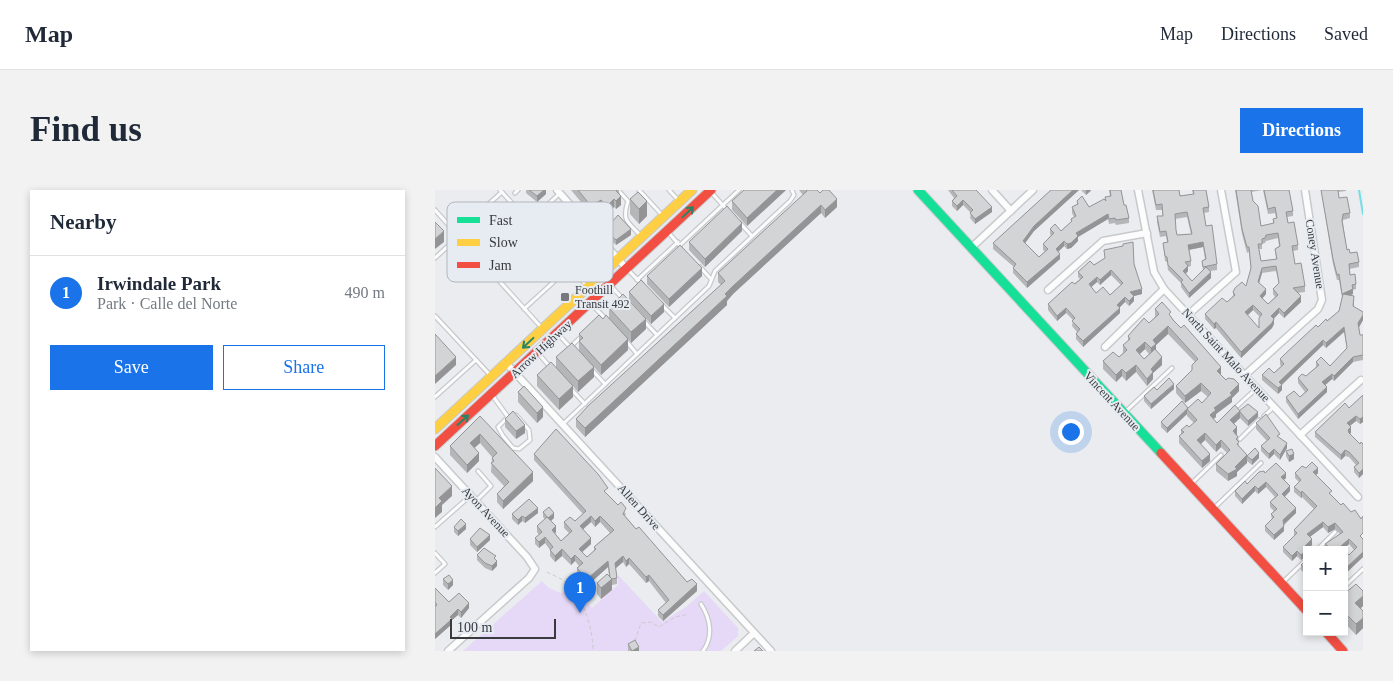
<!DOCTYPE html>
<html lang="en">
<head>
<meta charset="utf-8">
<style>
  :root { --surface:#fff; --page:#f2f2f3; --text:#1f2937; --muted:#747a83; --line:#e0e1e3; --accent:#1a73e8 }
  body { margin:0; font-family:"Times New Roman",serif; background:var(--page); color:var(--text) }
  .controls { position:absolute; right:15px; bottom:15px; display:grid; overflow:hidden; border-radius:0px; box-shadow:0 2px 8px #0003 }
  .controls button { width:45px; height:45px; display:grid; place-items:center; padding:0; border:0; border-bottom:1px solid var(--line); background:var(--surface); color:var(--text); font:25px sans-serif }
  .scale { position:absolute; left:15px; bottom:12px; width:106px; box-sizing:border-box; padding-left:5px; border:2px solid #383a3d; border-top:0; font-size:14px; line-height:18px; white-space:nowrap; color:#383a3d; -webkit-text-stroke:4px #e7ecf2; paint-order:stroke }
  .you { position:absolute; left:635px; top:241px; width:18px; height:18px; margin:-12px; border:4px solid #fff; border-radius:50%; background:#1a73e8; box-shadow:0 0 0 8px #1a73e833 }
  .badge { display:grid; place-items:center; width:32px; height:32px; border-radius:50%; background:var(--accent); color:#fff; font-size:16px; font-weight:700 }
  .pin { position:absolute; translate:-50% -41px; filter:drop-shadow(0 1px 2px #0008) }
  .pin::after { content:''; position:absolute; top:26px; width:18px; height:15px; background:inherit; clip-path:polygon(0 0,100% 0,50% 100%) }
  .list { margin:0; padding:0; list-style:none }
  h2 { display:flex; justify-content:space-between; align-items:center; height:65px; margin:0; padding:0 20px; font-size:21px }
  h2 small { font-size:16px; font-weight:400; color:var(--muted) }
  .list li { display:grid; grid-template-columns:32px 1fr auto; gap:15px; align-items:center; box-sizing:border-box; height:75px; padding:0 20px; border-top:1px solid var(--line) }
  .list b { display:block; font-size:19px; white-space:nowrap }
  .list p { margin:0; font-size:16px; white-space:nowrap; color:var(--muted) }
  .list em { font-size:16px; font-style:normal; color:var(--muted) }
  .actions { display:flex; gap:10px; padding:15px 20px }
  .actions a { flex:1; padding:11px 0; border:1px solid var(--accent); border-radius:0px; text-align:center; font-size:18px; color:var(--accent) }
  .actions .main { background:var(--accent); color:#fff }
  .map { position:relative; flex:none; width:928px; height:461px; overflow:hidden; border-radius:0px }
  header { display:flex; align-items:center; gap:30px; box-sizing:border-box; height:70px; padding:0 25px; background:var(--surface); border-bottom:1px solid var(--line) }
  header strong { font-size:24px }
  nav { display:flex; gap:28px; margin-inline-start:auto; font-size:18px }
  .intro { display:flex; align-items:center; justify-content:space-between; box-sizing:border-box; height:120px; padding:0 30px }
  h1 { margin:0; font-size:35px }
  .button { padding:12px 22px; border-radius:0px; background:var(--accent); color:#fff; font-size:18px; font-weight:700 }
  main { display:flex; gap:30px; padding:0 30px }
  aside { flex:1; background:var(--surface); border-radius:0px; box-shadow:0 2px 8px #0003 }
  .map>svg:first-child { display:block }
  .green { fill:#e6d9f8 }
  .lines { fill:none; stroke-linecap:round; stroke-linejoin:round }
  .stream { stroke:#74dee6; stroke-width:2 }
  .lane-casing { stroke:#c7c9cc; stroke-width:5.5 }
  .street-casing { stroke:#c7c9cc; stroke-width:9 }
  .fast-casing { stroke:#c7c9cc; stroke-width:11 }
  .slow-casing { stroke:#c7c9cc; stroke-width:11 }
  .jam-casing { stroke:#c7c9cc; stroke-width:11 }
  .path { stroke:#cacbcd; stroke-width:1; stroke-dasharray:4 2.5; stroke-linecap:butt }
  .lane { stroke:#fcfcfd; stroke-width:3 }
  .street { stroke:#fcfcfd; stroke-width:6 }
  .fast { stroke:#16e098; stroke-width:9 }
  .slow { stroke:#ffcf43; stroke-width:9 }
  .jam { stroke:#f24e42; stroke-width:9 }
  .wall { fill:#b5b6b8; fill-rule:evenodd }
  .shaded-wall { fill:#949496 }
  .building { fill:#d3d4d6; stroke:#949496; fill-rule:evenodd }
  .oneway { stroke:#298566 }
  .poi-dot { fill:#76787b; stroke:#e7ecf2; stroke-width:2 }
  .labels { text-anchor:middle; dominant-baseline:central; stroke-width:4; stroke-linejoin:round; paint-order:stroke }
  .street-label { font-size:12px; fill:#383a3d; stroke:#e7ecf2 }
  .poi-label { font-size:12px; fill:#383a3d; stroke:#e7ecf2; text-anchor:start }
  .key { fill:#e7ecf2; stroke:#b2b7bc; stroke-width:1 }
  .key-label { font-size:14px; fill:#383a3d }
</style>
</head>
<body>
<header>
<strong>Map</strong>
<nav><a>Map</a><a>Directions</a><a>Saved</a></nav>
</header>
<div class="intro"><h1>Find us</h1><a class="button">Directions</a></div>
<main>
<aside>
<h2>Nearby<small></small></h2>
<ul class="list">
<li><span class="badge">1</span><div><b>Irwindale Park</b><p>Park · Calle del Norte</p></div><em>490 m</em></li>
</ul>
<div class="actions"><a class="main">Save</a><a>Share</a></div>
</aside>
<div class="map">
<svg width="928" height="461" viewBox="0 0 928 461">
  <rect width="100%" height="100%" fill="#eaecef"/>
  <!-- green -->
  <polygon class="green" points="183,385 227,432 251,417 269,401 303,438 303,446 286,461 28,461 107,391 114,398 126,403 140,397 157,418 183,395"/>
  <g class="lines">
    <!-- stream -->
    <polyline class="stream" points="924,0 928,24"/>
    <!-- lane casing -->
    <g class="lane-casing">
      <g id="lane">
        <polyline points="65,0 151,95"/>
        <path d="M183,0L193,11C187,31 192,31 205,45"/>
        <polyline points="204,0 227,25"/>
        <polyline points="234,0 244,11"/>
        <polyline points="276,2 293,21"/>
        <polyline points="80,3 83,0"/>
        <polyline points="108,19 124,4"/>
        <polyline points="0,20 106,137"/>
        <polyline points="305,33 317,46"/>
        <polyline points="233,42 245,56"/>
        <polyline points="21,43 67,2"/>
        <polyline points="245,55 304,0"/>
        <polyline points="0,68 24,46"/>
        <polyline points="265,77 276,89"/>
        <polyline points="192,79 207,94"/>
        <polyline points="202,90 243,52"/>
        <polyline points="175,95 188,109"/>
        <polyline points="156,114 171,129"/>
        <polyline points="227,115 240,128"/>
        <polyline points="89,119 135,77"/>
        <polyline points="0,126 56,186"/>
        <polyline points="208,130 222,145"/>
        <polyline points="123,144 136,158"/>
        <polyline points="192,152 202,164"/>
        <polyline points="136,156 146,147"/>
        <polyline points="103,163 115,177"/>
        <polyline points="157,180 170,194"/>
        <polyline points="137,200 150,214"/>
        <polyline points="57,205 73,227 81,225 94,240 95,250 84,259 78,258 68,246 63,237 73,227"/>
        <polyline points="0,207 41,170"/>
        <polyline points="799,219 822,198"/>
        <polyline points="689,223 737,178"/>
        <polyline points="829,226 839,217"/>
        <polyline points="128,234 274,96 280,81 355,11 359,5 357,0"/>
        <polyline points="805,249 824,230"/>
        <polyline points="756,294 786,265"/>
        <polyline points="41,311 56,296 43,281"/>
        <polyline points="778,319 826,273"/>
        <polyline points="0,337 35,306"/>
        <polyline points="882,360 900,342"/>
        <polyline points="0,363 10,374 0,383"/>
        <polyline points="847,393 872,369"/>
        <polyline points="909,397 928,379"/>
        <path d="M266,414C275,428 279,446 268,461"/>
      </g>
    </g>
    <!-- street casing -->
    <g class="street-casing">
      <g id="street">
        <polyline points="122,0 192,79"/>
        <polyline points="557,0 576,21"/>
        <polyline points="703,0 719,82 729,99 923,307"/>
        <polyline points="536,58 598,0"/>
        <polyline points="613,100 668,51 712,43"/>
        <polyline points="754,124 801,82 786,0"/>
        <polyline points="670,157 729,99"/>
        <polyline points="71,173 336,461"/>
        <polyline points="810,185 883,119 887,110 870,0"/>
        <polyline points="865,245 926,190"/>
        <polyline points="0,267 92,367 100,379 94,388 13,461"/>
        <polyline points="300,461 319,443"/>
      </g>
    </g>
    <!-- fast casing -->
    <g class="fast-casing">
      <polyline id="fast" points="483,0 726,263"/>
    </g>
    <!-- slow casing -->
    <g class="slow-casing">
      <polyline id="slow" points="0,239 257,0"/>
    </g>
    <!-- jam casing -->
    <g class="jam-casing">
      <g id="jam">
        <polyline points="0,256 276,0"/>
        <polyline points="726,263 872,421"/>
        <polyline points="891,442 908,461"/>
      </g>
    </g>
    <!-- path -->
    <g class="path">
      <path d="M112,382C117,385 124,387 129,391C148,406 158,437 158,461"/>
      <polyline points="200,451 206,433 216,432 224,437 240,427 254,424"/>
    </g>
    <!-- lane -->
    <use href="#lane" class="lane"/>
    <!-- street -->
    <use href="#street" class="street"/>
    <!-- fast -->
    <use href="#fast" class="fast"/>
    <!-- slow -->
    <use href="#slow" class="slow"/>
    <!-- jam -->
    <use href="#jam" class="jam"/>
  </g>
  <!-- wall -->
  <g class="wall">
    <polygon points="91,0 111,0 111,4 102,12 91,3"/>
    <polygon points="136,0 184,0 186,15 181,19 179,17 172,24 166,18 156,24"/>
    <polygon points="309,0 351,0 312,36 297,20 297,11"/>
    <polygon points="364,0 382,0 402,17 390,28 386,23 298,104 292,111 292,115 150,247 141,237 141,229 286,95 283,92 283,83 368,5"/>
    <polygon points="513,0 541,0 557,22 540,34 535,28 536,23 528,15 522,21 517,16 517,11 519,8"/>
    <polygon points="616,0 644,0 599,41 590,53 604,67 610,61 608,60 608,54 616,45 615,44 615,39 626,41 636,32 636,29 639,27 637,23 637,17 642,14 642,11 654,17 670,10 670,7 675,6 674,0 686,0 689,15 694,28 694,33 681,35 680,33 674,34 673,29 643,47 643,51 636,58 632,59 629,56 623,62 625,69 592,98 578,83 578,78 579,77 558,59 558,53"/>
    <polygon points="646,0 656,0 656,1 651,5"/>
    <path d="M717,0H744L745,6L758,4L757,0H771L774,17V22L769,23L771,36L782,74V80L775,81L776,88L754,108L746,97V93L733,80L732,72L730,71L728,53L732,52L731,46L725,47L722,32V26H728L727,20H721ZM752,27L756,44L742,45L741,40L740,29ZM768,57L770,69L767,71L768,80L757,91L751,84L753,81V77L756,76V71L754,60Z"/>
    <path d="M800,0H854L858,21V26L852,27L853,33L863,55V60L858,61L860,74L870,96V102L862,103L866,112L849,128L844,123L839,129V134L837,138L806,168L781,138L779,139L770,129V124L792,112L798,106V102L811,96L816,79L814,62L812,63L807,44ZM828,0L833,24L840,23L841,28L838,29V34L826,36L818,11L816,2ZM843,48L844,56L840,59L841,69L826,71L824,59H827V54L830,53L831,51ZM841,81L844,94L838,99V104L840,107L833,114L827,109L831,104L824,93L827,83ZM818,120L825,127L824,138L812,125Z"/>
    <polygon points="886,0 911,0 911,1 903,2 904,8 915,23 915,28 908,30 908,33 912,60 924,72 924,77 914,79 915,85 921,94 921,99 918,100 918,104 915,105 919,112 919,117 928,122 928,130 924,137 925,145 928,145 928,170 918,172 899,191 897,189 890,195 892,202 863,229 851,212 851,207 865,207 870,202 863,193 863,188 871,186 881,177 881,172 895,176 912,159 909,142 891,158 888,155 847,195 847,200 843,204 827,190 827,185 839,183 846,176 845,174 845,169 883,137 892,131 904,121 907,107 904,90 902,90 898,74"/>
    <polygon points="195,9 212,26 204,34 195,24"/>
    <polygon points="123,35 142,39 134,47 139,53 157,66 147,75 127,58 127,50 130,48 125,42 125,44 119,49 115,44 115,39 123,37"/>
    <polygon points="170,40 196,45 181,55 170,45"/>
    <polygon points="307,41 270,77 254,60 254,52"/>
    <path d="M688,54L699,74L707,104L699,106V111L694,116L690,112L685,117V123L648,157L641,149V144L642,142L637,136L638,130L631,123L622,131L613,120V114L645,89L643,87V82L659,75L688,57ZM676,85L686,95L675,105L661,103L656,97L662,92L665,95Z"/>
    <polygon points="212,86 267,86 234,117 212,94"/>
    <polygon points="194,102 229,122 216,134 195,111 211,139 196,153 193,149 193,160 166,185 159,177 159,187 143,202 138,196 138,207 124,220 102,196 102,185 121,178 121,167 144,161 144,144 168,129 174,128 174,118 194,110"/>
    <path d="M720,119L736,127L786,184V185L804,201L797,208V212L781,224V227L778,229L782,233L805,221L823,227L813,236L805,228L799,234L802,244L804,256L812,273L802,282V286L793,291L781,281V274L792,263L786,257L781,262L770,250L765,254L775,271L767,278L744,253V246L746,244V240L754,237L759,233L752,226V224L732,243L726,237V232L753,218L767,213L773,207L766,201L750,213L741,203V196L757,180L760,172L733,144L721,155V161L727,175L718,183V189L712,196L701,182L691,191L687,186L681,192L668,179V171L684,167L688,163V155L693,151V146L714,133L720,127ZM710,159L714,164L709,169L704,164Z"/>
    <polygon points="739,199 716,219 709,211 709,206 722,200"/>
    <polygon points="83,202 108,227 102,233 83,212"/>
    <polygon points="928,205 928,232 925,234 921,231 915,236 916,243 915,244 925,254 928,254 928,285 928,284 924,288 919,282 919,277 921,275 914,267 910,266 906,270 880,247 880,242 914,218"/>
    <polygon points="45,226 98,291 68,319 62,312 62,304 69,296 56,282 57,268 57,267 45,253 39,258 44,271 32,283 15,265 15,256"/>
    <polygon points="70,229 90,243 81,249 70,237"/>
    <polygon points="821,233 845,248 852,258 845,270 839,264 834,269 826,261 826,256 832,251 821,239"/>
    <polygon points="851,261 859,269 854,272 851,266"/>
    <path d="M99,264L172,304L191,324L190,326L201,339L252,392L262,401L228,431L223,426V420L231,413L214,391L211,393L194,374L191,377L188,372L180,378L182,388V394L177,395V400L166,409L162,404V393L174,386L173,377L152,396L142,384V378L144,376L140,371L136,375L127,366L120,372L115,366V360L110,353L104,358L100,354V348L104,345L102,342V336L110,329L108,327V322L119,328L116,331L121,342L120,344L126,351L134,343L129,338V332L140,331L148,324L99,270ZM156,332L160,337L165,332L175,343L159,357V361L152,367L147,362L156,354L148,339Z"/>
    <polygon points="812,266 824,268 817,275 812,271"/>
    <polygon points="830,283 851,288 849,290 855,301 850,307 861,323 849,335 849,341 839,350 830,341 830,336 837,330 836,324 839,321 835,317 835,312 840,307 831,297 823,304 820,301 807,314 800,306 800,301"/>
    <path d="M860,283H883L881,285L897,306L928,367L909,385V360H891L890,359V354L905,344L900,339L893,343L888,337L875,347L877,355L872,359V366H871L866,370L862,366L857,371L848,362V357L859,346V340L879,319L867,307L866,308L859,302V297L864,292L860,288ZM914,354L919,360L914,365L909,359Z"/>
    <polygon points="103,323 90,333 87,331 83,335 77,329 77,324"/>
    <polygon points="19,337 31,339 23,346 19,342"/>
    <polygon points="35,349 55,350 42,362 35,355"/>
    <polygon points="42,365 61,370 62,376 57,381 50,378 42,370"/>
    <polygon points="872,369 872,386 866,380 866,375"/>
    <polygon points="8,389 18,395 13,400 8,395"/>
    <polygon points="0,398 14,412 34,418 26,428 23,425 17,430 17,434 0,449"/>
    <polygon points="928,401 928,416 926,418 928,421 928,438 921,445 909,432 909,404"/>
    <polygon points="193,454 204,461 193,461"/>
  </g>
  <!-- shaded-wall -->
  <g class="shaded-wall">
    <polygon points="109,0 111,0 111,4 102,12 102,6"/>
    <polygon points="342,0 351,0 312,36 312,28"/>
    <polygon points="638,0 644,0 599,41 588,56 588,51 599,36"/>
    <polygon points="651,0 656,0 651,5"/>
    <polygon points="186,6 186,15 181,19 181,11"/>
    <polygon points="179,9 179,17 172,24 172,16"/>
    <polygon points="402,9 402,17 390,28 390,20"/>
    <polygon points="166,10 166,18 156,24 156,16"/>
    <polygon points="528,10 528,15 522,21 522,16"/>
    <polygon points="212,11 212,26 204,34 204,19"/>
    <polygon points="386,15 386,23 298,104 292,111 292,115 150,247 150,238 290,104 298,96"/>
    <polygon points="557,17 557,22 540,34 540,29"/>
    <polygon points="673,24 673,29 643,47 643,51 636,58 632,59 632,54 641,43"/>
    <polygon points="307,33 307,41 270,77 270,69"/>
    <polygon points="142,34 142,39 131,50 131,44"/>
    <polygon points="125,39 125,44 119,49 119,44"/>
    <polygon points="196,39 196,45 181,55 181,50"/>
    <polygon points="9,41 9,52 0,59 0,49"/>
    <polygon points="629,51 629,56 621,64 621,59"/>
    <polygon points="768,52 768,57 753,60 753,55"/>
    <polygon points="157,58 157,66 147,75 147,67"/>
    <polygon points="625,64 625,69 592,98 592,92"/>
    <polygon points="753,76 753,81 748,86 748,81"/>
    <polygon points="267,78 267,86 234,117 234,109"/>
    <polygon points="827,78 827,83 823,97 823,92"/>
    <polygon points="676,80 676,85 665,95 665,90"/>
    <polygon points="776,82 776,88 754,108 754,103"/>
    <polygon points="662,87 662,92 654,99 654,94"/>
    <polygon points="707,99 707,104 699,106 699,111 694,116 695,102"/>
    <polygon points="831,99 831,104 825,111 825,106"/>
    <polygon points="918,99 918,104 907,109 907,104"/>
    <polygon points="866,106 866,112 849,128 849,123"/>
    <polygon points="690,107 690,112 682,120 682,115"/>
    <polygon points="229,114 229,122 216,134 216,126"/>
    <polygon points="818,115 818,120 810,128 810,122"/>
    <polygon points="631,118 631,123 622,131 622,126"/>
    <polygon points="685,118 685,123 648,157 648,151"/>
    <polygon points="844,118 844,123 836,131 836,126"/>
    <polygon points="928,125 928,130 923,139 923,133"/>
    <polygon points="211,129 211,139 196,153 196,142"/>
    <polygon points="839,129 839,134 837,138 806,168 806,162"/>
    <polygon points="781,132 781,138 779,139 779,134"/>
    <polygon points="733,136 733,144 721,155 721,161 716,165 716,158 718,150"/>
    <polygon points="909,137 909,142 891,158 891,153"/>
    <polygon points="193,149 193,160 166,185 166,175"/>
    <polygon points="888,150 888,155 844,197 844,192"/>
    <polygon points="710,152 710,159 701,168 701,160"/>
    <polygon points="21,167 21,175 0,194 0,186"/>
    <polygon points="727,167 727,175 718,183 718,189 712,196 712,189 716,179"/>
    <polygon points="918,167 918,172 899,191 899,186"/>
    <polygon points="701,175 701,182 691,191 691,183"/>
    <polygon points="159,177 159,187 143,202 143,191"/>
    <polygon points="786,177 786,184 782,188 782,181"/>
    <polygon points="687,179 687,186 681,192 681,185"/>
    <polygon points="897,184 897,189 887,198 887,192"/>
    <polygon points="766,193 766,201 750,213 750,206"/>
    <polygon points="739,194 739,199 716,219 716,214"/>
    <polygon points="804,194 804,201 797,208 797,212 781,224 781,227 775,232 775,225 779,218"/>
    <polygon points="847,195 847,200 843,204 843,198"/>
    <polygon points="138,196 138,207 124,220 124,209"/>
    <polygon points="892,197 892,202 863,229 863,224"/>
    <polygon points="108,217 108,227 102,233 102,223"/>
    <polygon points="752,219 752,224 732,243 732,238"/>
    <polygon points="805,221 805,228 795,237 795,230"/>
    <polygon points="823,222 823,227 813,236 813,231"/>
    <polygon points="921,226 921,231 912,238 912,233"/>
    <polygon points="928,227 928,232 925,234 925,229"/>
    <polygon points="90,235 90,243 81,249 81,241"/>
    <polygon points="802,237 802,244 798,248 798,241"/>
    <polygon points="916,237 916,243 913,245 913,240"/>
    <polygon points="770,243 770,250 762,258 762,250"/>
    <polygon points="45,244 45,253 35,262 35,253"/>
    <polygon points="786,250 786,257 781,262 781,255"/>
    <polygon points="852,253 852,258 845,270 845,265"/>
    <polygon points="839,259 839,264 834,269 834,264"/>
    <polygon points="910,260 910,266 906,270 906,265"/>
    <polygon points="44,263 44,271 32,283 32,275"/>
    <polygon points="824,263 824,268 817,275 817,270"/>
    <polygon points="775,264 775,271 767,278 767,271"/>
    <polygon points="859,264 859,269 854,272 854,266"/>
    <polygon points="812,265 812,273 802,282 802,286 793,291 793,284"/>
    <polygon points="883,278 883,283 878,288 878,282"/>
    <polygon points="928,279 928,284 924,288 924,283"/>
    <polygon points="98,282 98,291 68,319 68,311"/>
    <polygon points="851,283 851,288 846,292 846,287"/>
    <polygon points="831,292 831,297 823,304 823,299"/>
    <polygon points="17,296 17,306 7,315 7,322 0,328 0,318 4,308"/>
    <polygon points="820,296 820,301 807,314 807,309"/>
    <polygon points="855,296 855,301 847,309 847,304"/>
    <polygon points="867,301 867,307 866,308 866,303"/>
    <polygon points="103,318 103,323 90,333 90,328"/>
    <polygon points="861,318 861,323 848,335 848,330"/>
    <polygon points="119,323 119,328 113,333 113,328"/>
    <polygon points="87,326 87,331 83,335 83,330"/>
    <polygon points="156,326 156,332 145,342 145,336"/>
    <polygon points="165,326 165,332 160,337 160,331"/>
    <polygon points="888,332 888,337 872,349 872,344"/>
    <polygon points="900,333 900,339 893,343 893,337"/>
    <polygon points="31,334 31,339 23,346 23,341"/>
    <polygon points="121,336 121,342 117,346 117,340"/>
    <polygon points="849,336 849,341 839,350 839,345"/>
    <polygon points="55,345 55,350 42,362 42,357"/>
    <polygon points="110,347 110,353 104,358 104,352"/>
    <polygon points="156,348 156,354 144,365 144,359"/>
    <polygon points="877,349 877,355 870,361 870,356"/>
    <polygon points="914,349 914,354 908,360 906,356"/>
    <polygon points="127,359 127,366 120,372 120,366"/>
    <polygon points="862,361 862,366 857,371 857,366"/>
    <polygon points="871,361 871,366 866,370 866,365"/>
    <polygon points="928,362 928,367 909,385 909,380"/>
    <polygon points="140,365 140,371 136,375 136,369"/>
    <polygon points="188,366 188,372 180,379 180,373"/>
    <polygon points="194,368 194,374 191,377 191,371"/>
    <polygon points="62,371 62,376 57,381 57,376"/>
    <polygon points="173,371 173,377 152,396 152,389"/>
    <polygon points="214,385 214,391 211,393 211,387"/>
    <polygon points="177,389 177,400 166,409 166,398"/>
    <polygon points="18,390 18,395 13,400 13,394"/>
    <polygon points="262,394 262,401 228,431 228,425"/>
    <polygon points="928,406 928,416 920,423 920,413"/>
    <polygon points="34,413 34,418 26,428 26,422"/>
    <polygon points="23,419 23,425 17,430 17,434 0,449 0,444 15,427"/>
    <polygon points="928,428 928,438 921,445 921,434"/>
    <polygon points="204,457 204,461 197,461"/>
  </g>
  <!-- building -->
  <g class="building">
    <polygon points="94,0 109,0 102,6"/>
    <polygon points="143,0 182,0 181,1 186,6 181,11 179,9 172,16 166,10 156,16"/>
    <polygon points="309,0 342,0 312,28 297,11"/>
    <polygon points="372,0 382,0 385,3 388,0 394,0 402,9 390,20 386,15 298,96 290,104 292,106 150,238 141,229 154,215 290,91 283,83 372,1"/>
    <polygon points="517,0 541,0 557,17 540,29 535,23 538,20 528,10 522,16 517,11 522,6"/>
    <polygon points="616,0 638,0 599,36 588,51 604,67 613,59 608,54 619,43 615,39 620,34 626,41 637,31 636,29 641,26 637,17 643,14 642,11 647,6 654,17 669,9 671,11 670,7 676,6 675,0 686,0 689,15 691,15 694,28 681,30 680,28 674,29 673,24 641,43 643,46 636,53 632,54 629,51 621,59 625,64 592,92 578,78 581,74 558,53"/>
    <path d="M718,0H744L745,6L759,4L758,0H771L774,17L768,18L771,36L777,35L782,74L768,77L767,71L771,69L768,52L753,55L756,71L750,72L753,76L748,81L757,91L771,77L776,82L754,103L746,92L748,90L733,75L732,67L730,66L728,53L733,52L731,41L725,42L722,26H728L727,14L721,15ZM752,22L757,44L742,45L741,40L740,24Z"/>
    <path d="M801,0H816L818,11L823,16L826,36L839,33L838,29L842,28L840,17L833,19L829,0H854L858,21L851,22L853,33L859,32L863,55L857,56L860,74L866,73L870,96L858,98L866,106L849,123L844,118L836,126L839,129L837,133L806,162L781,132L779,134L770,124L787,108L792,112L800,105L798,102L800,98L807,92L811,96L816,78L814,57H812L807,39ZM843,43L845,56L840,59L842,69L826,71L823,54H827V49L830,48L831,45ZM841,76L844,93L838,99L843,105L833,114L825,106L831,99L823,92L827,78ZM818,115L827,124L824,128V138L810,122Z"/>
    <polygon points="886,0 903,0 904,8 912,7 915,23 908,24 907,31 912,60 914,59 915,63 922,62 924,72 914,74 915,85 920,84 921,94 917,95 918,99 907,104 904,84 902,85 898,69"/>
    <polygon points="203,2 212,11 204,19 195,9"/>
    <polygon points="292,16 307,33 270,69 254,52"/>
    <polygon points="183,25 196,39 181,50 170,40"/>
    <polygon points="0,32 9,41 0,49"/>
    <path d="M698,52L699,74L707,99L695,102L699,106L694,111L690,107L682,115L685,118L648,151L641,144L645,139L637,131L640,128L631,118L622,126L613,114L637,92L640,94L648,87L643,82L655,71L659,75L670,68L669,60L688,56V54ZM676,80L688,93L675,105L668,97L661,103L654,94L662,87L665,90Z"/>
    <polygon points="245,55 267,78 234,109 212,86"/>
    <polygon points="206,90 229,114 216,126 194,102"/>
    <polygon points="188,104 211,129 196,142 174,118"/>
    <polygon points="908,104 919,106 918,116 928,122 928,125 923,133 925,145 928,145 928,165 918,167 899,186 897,184 887,192 892,197 863,224 851,207 859,201 865,207 873,200 863,188 867,184 871,186 884,175 881,172 886,167 895,176 912,158 909,137 891,153 888,150 844,192 847,195 843,198 827,185 834,178 839,183 849,174 845,169 850,164 881,135 883,137 891,129 892,131 904,121"/>
    <polygon points="727,112 736,122 734,124 738,130 746,138 749,135 786,177 782,181 791,190 793,188 799,189 804,194 795,203 797,205 779,218 781,220 775,225 782,233 800,215 805,221 795,230 802,237 798,241 803,247 801,249 804,252 802,254 812,265 800,277 802,279 793,284 781,274 795,260 786,250 781,255 770,243 762,250 775,264 767,271 744,246 749,242 746,240 752,235 754,237 762,230 752,219 763,209 767,213 776,203 766,193 750,206 741,196 757,180 757,175 763,169 733,136 718,150 721,154 716,158 710,152 701,160 709,169 720,159 727,167 716,179 718,182 712,189 701,175 691,183 687,179 681,185 668,171 678,162 684,167 692,160 688,155 695,149 693,146 709,128 714,133 724,124 720,119"/>
    <polygon points="164,125 168,129 171,125 193,149 166,175 144,151 148,148 144,144"/>
    <polygon points="0,144 21,167 0,186"/>
    <polygon points="137,153 159,177 143,191 121,167"/>
    <polygon points="116,172 138,196 124,209 102,185"/>
    <polygon points="734,188 739,194 716,214 709,206 719,197 722,200"/>
    <polygon points="89,196 108,217 102,223 83,202"/>
    <polygon points="928,205 928,227 925,229 921,226 912,233 916,237 913,240 914,243 925,254 926,252 928,254 928,280 928,279 924,283 919,277 924,273 914,262 910,260 906,265 880,242 910,213 914,218"/>
    <polygon points="747,211 753,218 732,238 726,232"/>
    <polygon points="813,214 823,222 813,231 805,222 805,221 804,221"/>
    <polygon points="78,221 90,235 81,241 70,229"/>
    <polygon points="831,224 845,244 842,246 852,253 845,265 839,259 834,264 826,256 835,248 821,233"/>
    <polygon points="45,226 98,282 68,311 62,304 74,292 56,273 59,271 57,268 62,263 45,244 35,253 44,263 32,275 15,256"/>
    <path d="M121,239L163,284L173,298L169,301L183,315L186,312L191,318L188,324L201,339L204,337L252,392L257,389L262,394L228,425L223,420L234,410L214,385L211,387L194,368L191,371L188,366L180,373L182,388L177,389L175,388L173,371L152,389L142,378L148,373L140,365L136,369L127,359L120,366L115,360L118,357L110,347L104,352L100,348L107,342L102,336L112,327L121,336L117,340L126,351L137,341L129,332L135,327L140,331L151,321L99,264ZM156,326L160,331L165,326L179,340L159,357L161,359L152,367L144,359L156,348L145,336Z"/>
    <polygon points="820,258 824,263 817,270 812,266"/>
    <polygon points="857,259 859,264 854,266 851,261"/>
    <path d="M877,272L883,278L878,282L897,301L894,303L906,315L908,313L916,322L920,320L926,329L928,326V343L925,346L928,349V362L909,380V360H893L894,357L890,354L908,342L900,333L893,337L888,332L872,344L877,349L870,356L873,360H872V361H871L866,365L862,361L857,366L848,357L862,343L859,340L882,316L867,301L866,303L859,297L866,290L860,283L867,276L871,278ZM914,349L922,357L914,365L906,356Z"/>
    <polygon points="841,273 851,283 846,287 855,296 847,304 861,318 848,330 849,336 839,345 830,336 839,327 836,324 842,319 835,312 843,305 831,292 823,299 820,296 807,309 800,301 810,291 812,294 824,282 829,281 830,283"/>
    <polygon points="0,278 17,296 4,308 7,311 0,318"/>
    <polygon points="94,309 103,318 90,328 87,326 83,330 77,324"/>
    <polygon points="114,317 119,323 113,328 108,322"/>
    <polygon points="26,329 31,334 23,341 19,337"/>
    <polygon points="45,338 55,345 42,357 35,349"/>
    <polygon points="49,358 61,366 59,368 62,371 57,376 50,373 42,365"/>
    <polygon points="872,369 872,380 866,375"/>
    <polygon points="172,384 177,389 166,398 162,393"/>
    <polygon points="14,385 18,390 13,394 8,389"/>
    <polygon points="921,394 928,401 928,406 920,413 928,421 928,428 921,434 909,422 909,404"/>
    <polygon points="0,398 14,412 24,403 34,413 26,422 23,419 15,427 17,429 0,444 0,416 2,415 0,412"/>
    <polygon points="200,450 204,457 197,461 193,454"/>
    <polygon points="324,457 328,461 319,461"/>
  </g>
  <!-- one-way arrows -->
  <defs><path id="oneway-shaft" d="M-6 0H5M1.5-3L5.5 0L1.5 3" fill="none" stroke-width="1.6" stroke-linecap="round" stroke-linejoin="round" transform="scale(1.25)"/></defs>
  <g class="oneway">
    <use href="#oneway-shaft" transform="translate(253 22) rotate(-43)"/>
    <use href="#oneway-shaft" transform="translate(93 153) rotate(137)"/>
    <use href="#oneway-shaft" transform="translate(28 230) rotate(-42)"/>
  </g>
  <!-- markers -->
  <rect class="poi-dot" x="125" y="102" width="10" height="10" rx="2.5"/>
  <g class="labels">
    <!-- street labels -->
    <g class="street-label">
      <text transform="translate(880 64) rotate(81)">Coney Avenue</text>
      <text transform="translate(106 159) rotate(-43)">Arrow Highway</text>
      <text transform="translate(791 165) rotate(47)">North Saint Malo Avenue</text>
      <text transform="translate(677 211) rotate(47)">Vincent Avenue</text>
      <text transform="translate(204 317) rotate(48)">Allen Drive</text>
      <text transform="translate(51 322) rotate(47)">Ayon Avenue</text>
    </g>
    <!-- poi labels -->
    <g class="poi-label">
      <text x="140" y="100">Foothill<tspan x="140" dy="14">Transit 492</tspan></text>
    </g>
  </g>
  <!-- legend -->
  <rect x="12" y="12" width="166" height="80" rx="8" class="key"/>
  <rect x="22" y="27" width="23" height="6" fill="#16e098"/>
  <rect x="22" y="49" width="23" height="7" fill="#ffcf43"/>
  <rect x="22" y="72" width="23" height="6" fill="#f24e42"/>
  <g class="key-label">
    <text x="54" y="35">Fast</text>
    <text x="54" y="57">Slow</text>
    <text x="54" y="80">Jam</text>
  </g>
</svg>
<div class="controls">
<button>+</button>
<button>−</button>
</div>
<div class="scale">100 m</div>
<div class="you"></div>
<div class="pin badge" style="left:145px;top:423px">1</div>
</div>
</main>
</body>
</html>
